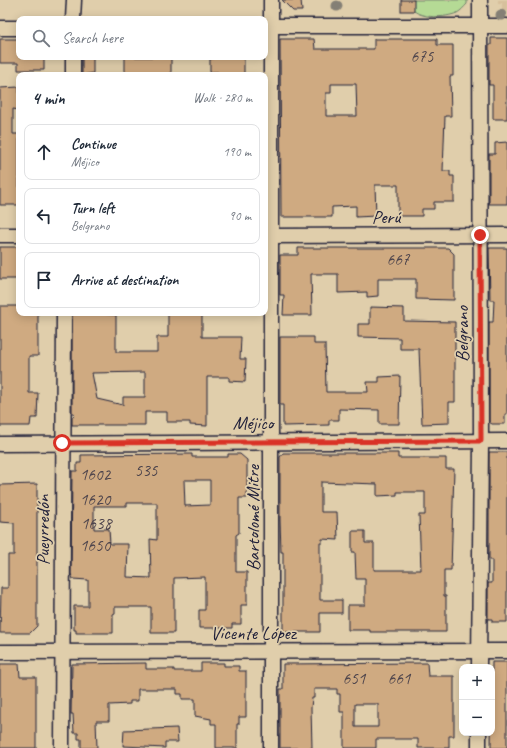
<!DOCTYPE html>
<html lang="en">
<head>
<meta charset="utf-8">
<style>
  :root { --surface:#fff; --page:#f6f6f7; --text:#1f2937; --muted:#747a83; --line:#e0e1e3 }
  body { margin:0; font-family:Caveat,sans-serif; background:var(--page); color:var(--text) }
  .controls { position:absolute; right:12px; bottom:12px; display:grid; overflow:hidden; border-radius:8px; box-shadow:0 2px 10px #0003 }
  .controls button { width:36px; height:36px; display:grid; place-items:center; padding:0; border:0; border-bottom:1px solid var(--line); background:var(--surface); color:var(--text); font:20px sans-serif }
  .stop { position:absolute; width:12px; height:12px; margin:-9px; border:3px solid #d93025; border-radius:50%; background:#fff }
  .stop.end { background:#d93025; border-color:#fff; box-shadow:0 1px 4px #0008 }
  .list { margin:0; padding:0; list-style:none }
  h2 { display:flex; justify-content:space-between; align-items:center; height:52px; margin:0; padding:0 16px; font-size:17px }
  h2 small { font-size:13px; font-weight:400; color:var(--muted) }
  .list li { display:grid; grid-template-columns:26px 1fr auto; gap:12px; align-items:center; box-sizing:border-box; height:56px; margin:0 8px 8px; padding:0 8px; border:1px solid var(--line); border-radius:8px }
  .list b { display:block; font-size:15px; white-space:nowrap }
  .list p { margin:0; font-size:13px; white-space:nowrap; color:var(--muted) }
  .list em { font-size:13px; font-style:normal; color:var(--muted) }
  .icon { flex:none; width:22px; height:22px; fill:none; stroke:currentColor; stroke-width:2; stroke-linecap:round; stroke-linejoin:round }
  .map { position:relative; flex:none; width:507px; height:748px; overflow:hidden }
  .search { position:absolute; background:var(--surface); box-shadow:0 2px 10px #0003; left:16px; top:16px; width:252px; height:44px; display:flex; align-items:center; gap:10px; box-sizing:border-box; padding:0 14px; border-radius:8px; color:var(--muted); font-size:15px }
  .panel { position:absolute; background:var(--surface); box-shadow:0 2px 10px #0003; left:16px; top:72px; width:252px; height:244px; border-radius:8px }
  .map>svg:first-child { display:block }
  .built { fill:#d7c09c }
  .green { fill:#b5da95; stroke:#6c7e68 }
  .building { fill:#cfaa81; stroke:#22223b; fill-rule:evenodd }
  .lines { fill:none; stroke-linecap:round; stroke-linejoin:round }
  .street-casing { stroke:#22223b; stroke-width:17 }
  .street { stroke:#e0ceab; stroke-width:14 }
  .tree { fill:#847f75 }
  .route { stroke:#d93025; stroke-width:5 }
  .labels { text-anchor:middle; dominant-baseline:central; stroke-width:3.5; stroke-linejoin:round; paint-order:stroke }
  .number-label { font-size:17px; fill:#4d444c }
  .street-label { font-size:19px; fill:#22223b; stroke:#e0ceab }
</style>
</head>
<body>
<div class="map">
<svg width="507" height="748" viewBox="0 0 507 748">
  <rect width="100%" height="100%" fill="#e0ceab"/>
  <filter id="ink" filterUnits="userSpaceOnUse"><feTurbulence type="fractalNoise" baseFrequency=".025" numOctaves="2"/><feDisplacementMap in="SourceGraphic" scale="8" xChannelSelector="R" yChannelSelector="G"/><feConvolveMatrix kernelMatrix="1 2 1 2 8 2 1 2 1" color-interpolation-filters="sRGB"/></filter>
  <g filter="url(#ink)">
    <!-- built -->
    <polygon class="built" points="498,0 507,0 507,11 502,11 502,3 498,3"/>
    <!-- green -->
    <path class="green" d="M412,0H467V4C464,7 461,11 457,13C445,18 421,19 412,9Z"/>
    <!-- building -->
    <g class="building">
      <polygon points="282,0 301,0 302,11 293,11"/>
      <rect x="401" y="0" width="13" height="11"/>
      <polygon points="491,38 507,38 507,119 493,119 493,85 489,85 489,45 491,45"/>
      <polygon points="0,39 19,39 19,57 44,57 44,70 18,70 18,63 0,63"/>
      <path d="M280,39H314L315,49H374V39H437V45H453V76H450L451,116H445L443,171H450V176H454V202H434V209H422V216H398V185H375L376,216L356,217V206L332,207V217H281ZM331,84H356L357,116H326V93H331Z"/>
      <polygon points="82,57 93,57 93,73 82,75"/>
      <polygon points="125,57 171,57 171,75 125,74"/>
      <polygon points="227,57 244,57 244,75 218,75 218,72 210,72 210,59"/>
      <polygon points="19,87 19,110 13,109 13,134 19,134 19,205 0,205 0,88"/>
      <polygon points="507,142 507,204 489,204 489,154 495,154 495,143"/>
      <rect x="0" y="247" width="19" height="32"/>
      <polygon points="298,248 448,248 454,254 454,300 416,299 416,279 378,279 378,296 367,297 367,292 338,293 338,274 311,274 312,315 283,315 284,295 280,295 280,255 298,255"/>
      <polygon points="489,248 507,248 507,414 505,414 505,424 492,424 489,422 489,322 493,322 494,300 490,300"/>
      <polygon points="0,306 19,306 19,313 38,313 38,356 29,356 29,393 38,393 37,418 31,418 30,426 0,426"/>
      <polygon points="370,307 404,308 404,321 455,322 455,402 449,402 449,423 422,424 419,349 400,349 400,338 358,337 358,324 370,324"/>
      <path d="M72,313L116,315V352H157V337H168V314L202,313V337H241L240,359H246L245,382L229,381V377H207V426L190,425V422H167V412H145V425H72V417L75,414L72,412ZM145,372V397H123V405L97,399L92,373Z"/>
      <polygon points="280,337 314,337 314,344 325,344 326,392 368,392 367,382 379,382 379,377 400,376 399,424 379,424 379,410 339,409 339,420 329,420 329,425 283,426 283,405 280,405"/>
      <polygon points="489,452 507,452 507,622 492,622 492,619 488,619 488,583 492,583 492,560 489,560"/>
      <polygon points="283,453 398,453 398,458 446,458 446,469 454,469 451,570 444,570 444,596 446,596 446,632 370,632 370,630 348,630 348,605 365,605 365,579 356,579 355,552 352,552 352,531 365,531 365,543 374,543 374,570 421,570 419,515 425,515 425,492 397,492 397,495 377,496 377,484 321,482 321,512 337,512 338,540 322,539 322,543 320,543 320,600 342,600 342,613 320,613 320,632 283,632 283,552 281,552 280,520 280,457"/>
      <path d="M192,454V457H228V454H240L247,460V498H239V533L236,535V572H247V605H241V624H232V628H199V610H205V577L174,578V633H151V607H115V613L113,614V633H76V630H74V606H88V580L73,579L71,574L72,471H77V463H81V455ZM184,480H210V505L185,506ZM127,503H157V540L150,539L151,578L127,577L128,544H110L109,529H94V506H127Z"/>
      <polygon points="37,484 37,626 30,633 0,633 1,588 8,588 8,555 14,555 14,523 0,522 0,485"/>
      <polygon points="492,662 507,662 507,748 491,748"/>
      <polygon points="146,663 146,669 174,669 174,671 201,671 201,663 224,663 224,666 239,666 239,671 246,671 246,717 239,717 239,724 237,724 237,748 216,748 216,724 211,724 211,719 195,716 195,699 182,699 182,694 177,694 177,689 138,689 138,701 130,701 130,704 109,705 109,721 96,721 97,748 81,748 81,739 78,739 78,733 74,733 73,714 71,714 72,664"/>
      <path d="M427,663L428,676H454V736H449V748H418V739H376V748H344V712H340V694H337V689H314V698H312L311,708L312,748H280V689H283V664ZM355,704H378V727H355Z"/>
      <polygon points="0,664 19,664 20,677 36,677 36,748 0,748"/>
      <polygon points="177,728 178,742 165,742 165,748 123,746 124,730"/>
    </g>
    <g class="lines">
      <!-- street casing -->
      <g class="street-casing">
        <g id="street">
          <polyline points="271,0 271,748"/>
          <polyline points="73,19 74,0"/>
          <polyline points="265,26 507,26"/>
          <polyline points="0,28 19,28"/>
          <polyline points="73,75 73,57"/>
          <polyline points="0,235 19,235"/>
          <polyline points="265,236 507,235"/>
          <polyline points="0,444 507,441"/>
          <polyline points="0,652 507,651"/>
          <polyline points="479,667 481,441 480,0"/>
          <polyline points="62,748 64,313"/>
          <polyline points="479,748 479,733"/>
        </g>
      </g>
      <!-- street -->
      <use href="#street" class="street"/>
    </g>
    <!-- trees -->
    <g class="tree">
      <circle cx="337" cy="6" r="5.5"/>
      <circle cx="501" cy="15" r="5.5"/>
    </g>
  </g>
  <g class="lines" filter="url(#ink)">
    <!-- route -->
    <polyline class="route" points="62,443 481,441 480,235"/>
  </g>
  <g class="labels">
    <!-- number labels -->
    <g class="number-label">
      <text x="422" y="56">675</text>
      <text x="398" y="259">667</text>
      <text x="146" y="470">535</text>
      <text x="95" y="474">1602</text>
      <text x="95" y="499">1620</text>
      <text x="96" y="523">1638</text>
      <text x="95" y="545">1650</text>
      <text x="354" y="678">651</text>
      <text x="399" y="678">661</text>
    </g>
    <!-- street labels -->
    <g class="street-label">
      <text x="386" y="217">Perú</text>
      <text transform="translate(462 334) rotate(-90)">Belgrano</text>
      <text x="253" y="423">Méjico</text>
      <text transform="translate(253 518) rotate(-90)">Bartolomé Mitre</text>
      <text transform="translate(43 530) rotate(-90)">Pueyrredón</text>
      <text x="253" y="633">Vicente López</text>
    </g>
  </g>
</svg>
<div class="controls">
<button>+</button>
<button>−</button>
</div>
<div class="stop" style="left:62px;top:443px"></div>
<div class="stop end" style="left:480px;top:235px"></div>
<div class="search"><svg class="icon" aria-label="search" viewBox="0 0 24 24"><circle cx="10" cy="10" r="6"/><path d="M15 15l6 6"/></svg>Search here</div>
<section class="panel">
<h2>4 min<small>Walk · 280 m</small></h2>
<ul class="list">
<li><svg class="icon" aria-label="ahead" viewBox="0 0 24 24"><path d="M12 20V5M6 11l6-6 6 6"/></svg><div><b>Continue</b><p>Méjico</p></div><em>190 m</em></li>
<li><svg class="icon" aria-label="left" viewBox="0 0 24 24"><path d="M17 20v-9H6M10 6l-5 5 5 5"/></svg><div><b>Turn left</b><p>Belgrano</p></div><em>90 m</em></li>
<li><svg class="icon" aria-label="arrive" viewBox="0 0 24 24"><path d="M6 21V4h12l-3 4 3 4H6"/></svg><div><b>Arrive at destination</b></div></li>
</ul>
</section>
</div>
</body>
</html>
